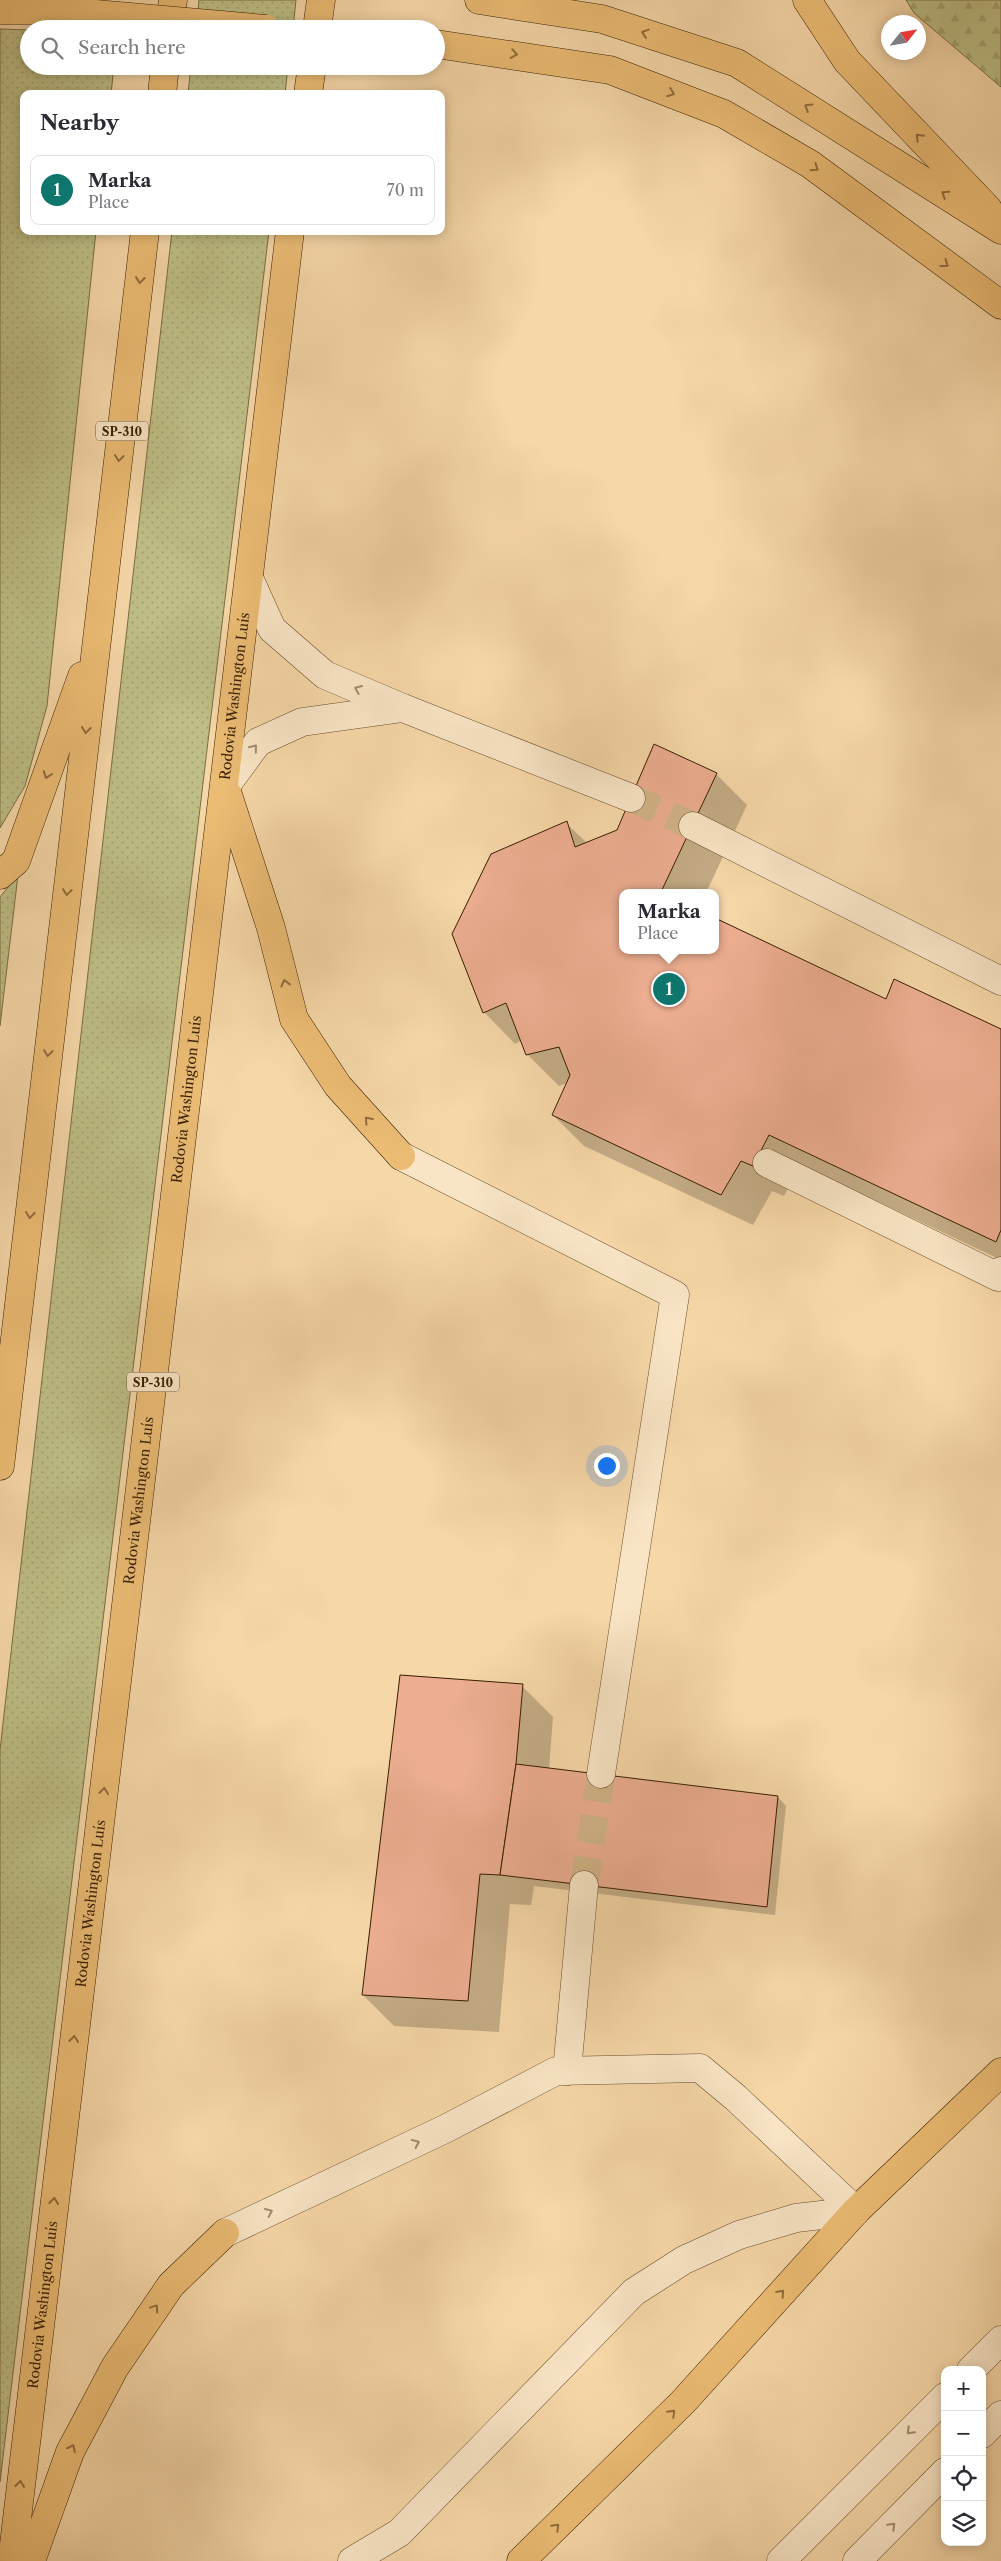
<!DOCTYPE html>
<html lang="en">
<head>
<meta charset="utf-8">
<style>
  :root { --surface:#fff; --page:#f7f7f7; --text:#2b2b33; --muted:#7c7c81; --line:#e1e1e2; --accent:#0f766e }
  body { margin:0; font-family:"Libre Caslon Text",serif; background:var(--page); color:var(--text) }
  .controls { position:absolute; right:15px; bottom:15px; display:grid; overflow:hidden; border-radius:10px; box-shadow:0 2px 12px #0003 }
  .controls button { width:45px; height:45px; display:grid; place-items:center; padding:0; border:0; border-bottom:1px solid var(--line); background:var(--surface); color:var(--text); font:25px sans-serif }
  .compass { position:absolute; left:881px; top:15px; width:45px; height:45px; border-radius:50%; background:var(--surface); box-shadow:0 2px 12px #0003; rotate:59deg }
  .you { position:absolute; left:606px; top:1465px; width:18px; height:18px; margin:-12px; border:4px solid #fff; border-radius:50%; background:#1a73e8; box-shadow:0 0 0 8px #1a73e833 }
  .badge { display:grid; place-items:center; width:32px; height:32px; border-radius:50%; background:var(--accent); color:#fff; font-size:16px; font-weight:700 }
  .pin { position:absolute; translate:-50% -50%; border:2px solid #fff; box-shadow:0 1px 5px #0006 }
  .popup { position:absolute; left:619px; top:889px; width:100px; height:65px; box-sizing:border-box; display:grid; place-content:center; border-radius:10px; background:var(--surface); filter:drop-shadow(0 1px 4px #0005); font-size:16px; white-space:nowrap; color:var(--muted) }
  .popup b { font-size:19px; color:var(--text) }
  .popup::after { content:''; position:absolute; left:50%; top:100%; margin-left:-10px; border:10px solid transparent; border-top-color:var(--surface) }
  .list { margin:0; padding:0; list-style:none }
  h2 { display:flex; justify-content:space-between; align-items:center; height:65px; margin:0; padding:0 20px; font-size:21px }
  h2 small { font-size:16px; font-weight:400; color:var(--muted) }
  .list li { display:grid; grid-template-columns:32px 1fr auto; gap:15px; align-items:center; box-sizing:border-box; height:70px; margin:0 10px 10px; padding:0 10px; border:1px solid var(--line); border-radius:10px }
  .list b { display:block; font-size:19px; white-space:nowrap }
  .list p { margin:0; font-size:16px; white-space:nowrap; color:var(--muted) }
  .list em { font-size:16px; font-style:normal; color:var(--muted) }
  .icon { flex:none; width:28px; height:28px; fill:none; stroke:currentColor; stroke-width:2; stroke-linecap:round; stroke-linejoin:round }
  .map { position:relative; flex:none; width:1001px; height:2561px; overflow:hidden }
  .search { position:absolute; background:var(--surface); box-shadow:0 2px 12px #0003; left:20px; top:20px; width:425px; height:55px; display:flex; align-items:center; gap:12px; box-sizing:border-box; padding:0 18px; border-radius:28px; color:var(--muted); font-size:19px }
  .panel { position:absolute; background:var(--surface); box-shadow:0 2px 12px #0003; left:20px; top:90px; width:425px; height:145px; border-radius:10px }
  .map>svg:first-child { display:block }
  .grass { fill:url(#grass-dots); stroke:#7a6e43 }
  .forest { fill:url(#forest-firs); stroke:#7a6e43 }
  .shadow { fill:#0003 }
  .building { fill:#ecad90; stroke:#371d00 }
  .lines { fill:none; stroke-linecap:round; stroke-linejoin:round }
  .minor-tunnel { stroke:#d0b286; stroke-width:28; stroke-dasharray:28 14; stroke-linecap:butt }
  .minor-casing { stroke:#674c2a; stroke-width:29 }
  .major-casing { stroke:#371d00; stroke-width:29 }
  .highway-casing { stroke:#371d00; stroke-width:29 }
  .minor { stroke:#f9e5c6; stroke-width:28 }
  .major { stroke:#ebbc74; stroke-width:28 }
  .highway { stroke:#ebbc74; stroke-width:28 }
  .highway-bridge-casing { stroke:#371d00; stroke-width:29; stroke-linecap:butt }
  .highway-bridge { stroke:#ebbc74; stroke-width:28 }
  .oneway { stroke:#916c3a }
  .oneway2 { stroke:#a28b6d }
  .labels { text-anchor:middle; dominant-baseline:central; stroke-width:5; stroke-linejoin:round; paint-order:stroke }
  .shield { fill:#f9e5c6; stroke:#71593b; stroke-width:1 }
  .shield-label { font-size:12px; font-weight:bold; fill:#371d00 }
  .street-label { font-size:14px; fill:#371d00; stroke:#f9e5c6 }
</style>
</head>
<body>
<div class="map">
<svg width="1001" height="2561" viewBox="0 0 1001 2561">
  <defs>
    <pattern id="grass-dots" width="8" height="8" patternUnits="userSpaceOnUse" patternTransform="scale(1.25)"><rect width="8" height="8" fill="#bebe86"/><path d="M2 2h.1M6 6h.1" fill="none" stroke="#a4a372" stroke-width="1.8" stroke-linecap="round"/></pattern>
    <pattern id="forest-firs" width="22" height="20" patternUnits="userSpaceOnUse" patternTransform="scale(1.25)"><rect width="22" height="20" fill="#bebe86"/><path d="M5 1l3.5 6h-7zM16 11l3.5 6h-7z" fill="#a4a372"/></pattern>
  </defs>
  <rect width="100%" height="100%" fill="#f6d7a8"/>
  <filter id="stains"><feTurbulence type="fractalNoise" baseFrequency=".004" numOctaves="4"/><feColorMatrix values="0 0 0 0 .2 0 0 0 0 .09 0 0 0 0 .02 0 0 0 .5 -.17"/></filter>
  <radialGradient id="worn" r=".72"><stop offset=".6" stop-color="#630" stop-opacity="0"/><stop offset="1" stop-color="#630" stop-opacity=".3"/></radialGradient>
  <!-- grass -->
  <g class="grass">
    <polygon points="199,0 296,0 293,29 196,29"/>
    <polygon points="0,29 29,30 29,66 114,66 111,94 24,94 24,231 96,231 47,706 25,786 0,828"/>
    <polygon points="191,66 288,66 285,94 188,94"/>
    <polygon points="172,231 269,231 0,2482 0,1750"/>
    <polygon points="18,875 0,1026 0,897"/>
  </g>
  <!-- forest -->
  <polygon class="forest" points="906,0 1001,0 1001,87 914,13"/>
  <!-- shadow -->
  <g class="shadow">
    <polygon points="716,774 747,805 706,893 623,893 623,950 887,1001 1001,1031 1001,1260 801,1165 784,1196 772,1191 753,1225 584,1146 553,1115 567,1083 559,1086 528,1055 522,1040 515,1044 484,1012 566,823 587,843 618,831"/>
    <polygon points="522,1686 553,1717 549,1769 778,1797 786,1806 775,1915 534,1886 531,1905 510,1904 499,2032 394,2026 363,1995"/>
  </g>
  <!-- building -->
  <g class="building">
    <polygon points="654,744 717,773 661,892 663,893 623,893 623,950 715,950 715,918 886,999 894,979 1001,1029 1001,1230 996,1242 769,1135 753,1166 741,1161 721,1195 552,1115 570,1075 559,1047 526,1055 506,1003 483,1013 452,934 491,854 567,821 575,847 617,830"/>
    <polygon points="400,1675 523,1684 516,1764 500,1875 480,1874 468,2001 362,1995"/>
    <polygon points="516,1764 778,1796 767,1907 500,1875"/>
  </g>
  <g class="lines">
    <!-- minor-tunnel -->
    <g class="minor-tunnel">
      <polyline points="631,798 693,826"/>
      <polyline points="584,1885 601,1774"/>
    </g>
    <!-- minor casing -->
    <g class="minor-casing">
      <g id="minor">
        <polyline points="249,578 272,629 325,675 403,708 631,798"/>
        <polyline points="225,787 258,742 302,722 403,708"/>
        <polyline points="693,826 1001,981"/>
        <polyline points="401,1156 675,1295 601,1774"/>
        <polyline points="767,1163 998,1277 1001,1271"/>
        <polyline points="567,2071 584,1885"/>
        <polyline points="225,2233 445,2129 556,2071 700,2068 736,2098 856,2211"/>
        <polyline points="971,2370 1001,2340"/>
        <polyline points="982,2434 1001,2415"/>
        <polyline points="352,2561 399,2533 634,2292 684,2260 739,2235 796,2218 856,2211"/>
        <polyline points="781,2561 945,2397"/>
        <polyline points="857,2561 945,2472"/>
      </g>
    </g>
    <!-- major casing -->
    <g class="major-casing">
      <polyline id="major" points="856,2211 1001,2072"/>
    </g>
    <!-- highway casing -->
    <g class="highway-casing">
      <g id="highway">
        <polyline points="479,0 602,19 737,63 1001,230"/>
        <polyline points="807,0 847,61 988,209"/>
        <polyline points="0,10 51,10"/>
        <polyline points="169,29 173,0"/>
        <polyline points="317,29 321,0"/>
        <polyline points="436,44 610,70 724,114 810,164 1001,305"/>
        <polyline points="162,94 165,66"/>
        <polyline points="308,94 312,66"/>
        <polyline points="228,795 271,928 294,1019 338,1086 401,1156"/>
        <polyline points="0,875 16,861 82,676"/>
        <polyline points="0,1466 145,231"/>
        <path id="s1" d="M12,2561L290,231"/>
        <polyline points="31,2561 70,2452 115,2367 171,2285 225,2233"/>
        <polyline points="521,2561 683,2402 856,2211"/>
      </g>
    </g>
    <!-- minor -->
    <use href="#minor" class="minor"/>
    <!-- major -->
    <use href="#major" class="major"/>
    <!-- highway -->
    <use href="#highway" class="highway"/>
    <!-- highway-bridge casing -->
    <g class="highway-bridge-casing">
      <polyline id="highway-bridge" points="51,10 266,29"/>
    </g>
    <!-- highway-bridge -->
    <use href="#highway-bridge" class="highway-bridge"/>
  </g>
  <!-- one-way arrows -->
  <defs><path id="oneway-chevron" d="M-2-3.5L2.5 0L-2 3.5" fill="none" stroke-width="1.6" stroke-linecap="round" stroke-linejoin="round" transform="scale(1.25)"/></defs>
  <g class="oneway">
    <use href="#oneway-chevron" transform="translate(645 33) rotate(-162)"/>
    <use href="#oneway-chevron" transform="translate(514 54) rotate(9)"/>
    <use href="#oneway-chevron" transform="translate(671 93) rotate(21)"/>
    <use href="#oneway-chevron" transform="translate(808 107) rotate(-148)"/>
    <use href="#oneway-chevron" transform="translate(919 137) rotate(-134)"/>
    <use href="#oneway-chevron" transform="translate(815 168) rotate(35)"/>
    <use href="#oneway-chevron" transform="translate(945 194) rotate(-147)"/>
    <use href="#oneway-chevron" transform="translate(945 264) rotate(36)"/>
    <use href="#oneway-chevron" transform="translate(140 280) rotate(97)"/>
    <use href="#oneway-chevron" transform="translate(119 458) rotate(97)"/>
    <use href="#oneway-chevron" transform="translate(86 730) rotate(97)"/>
    <use href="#oneway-chevron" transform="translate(47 775) rotate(110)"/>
    <use href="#oneway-chevron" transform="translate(67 892) rotate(97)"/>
    <use href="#oneway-chevron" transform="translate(285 983) rotate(-104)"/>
    <use href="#oneway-chevron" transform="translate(48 1053) rotate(97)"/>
    <use href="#oneway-chevron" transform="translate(368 1120) rotate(-132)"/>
    <use href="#oneway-chevron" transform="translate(30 1215) rotate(97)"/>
    <use href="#oneway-chevron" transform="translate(104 1791) rotate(-83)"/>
    <use href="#oneway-chevron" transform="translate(74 2039) rotate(-83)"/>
    <use href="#oneway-chevron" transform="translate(54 2201) rotate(-83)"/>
    <use href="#oneway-chevron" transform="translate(781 2293) rotate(-48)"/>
    <use href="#oneway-chevron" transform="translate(155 2308) rotate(-56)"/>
    <use href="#oneway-chevron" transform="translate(672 2413) rotate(-45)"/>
    <use href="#oneway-chevron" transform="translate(72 2448) rotate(-64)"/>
    <use href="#oneway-chevron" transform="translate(20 2484) rotate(-83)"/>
    <use href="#oneway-chevron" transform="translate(556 2527) rotate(-45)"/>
  </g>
  <g class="oneway2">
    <use href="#oneway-chevron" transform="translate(358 689) rotate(-157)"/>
    <use href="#oneway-chevron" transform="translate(254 748) rotate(-51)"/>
    <use href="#oneway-chevron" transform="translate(416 2143) rotate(-25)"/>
    <use href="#oneway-chevron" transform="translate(269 2212) rotate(-25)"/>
    <use href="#oneway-chevron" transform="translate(910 2431) rotate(135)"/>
    <use href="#oneway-chevron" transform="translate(892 2526) rotate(-45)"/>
  </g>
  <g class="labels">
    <!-- shield labels -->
    <g class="shield">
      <rect x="96" y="421.5" width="52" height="19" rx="4"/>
      <rect x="127" y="1372.5" width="52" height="19" rx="4"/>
    </g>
    <g class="shield-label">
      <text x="122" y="431">SP-310</text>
      <text x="153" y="1382">SP-310</text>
    </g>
    <!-- street labels -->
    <g class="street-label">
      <text stroke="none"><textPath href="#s1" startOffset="1878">Rodovia Washington Luís</textPath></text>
      <text stroke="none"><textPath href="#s1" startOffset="1472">Rodovia Washington Luís</textPath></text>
      <text stroke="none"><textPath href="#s1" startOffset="1068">Rodovia Washington Luís</textPath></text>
      <text stroke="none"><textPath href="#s1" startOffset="662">Rodovia Washington Luís</textPath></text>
      <text stroke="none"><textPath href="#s1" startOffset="258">Rodovia Washington Luís</textPath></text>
    </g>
  </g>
  <rect width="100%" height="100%" filter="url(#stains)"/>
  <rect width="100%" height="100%" fill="url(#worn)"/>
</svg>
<div class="controls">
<button>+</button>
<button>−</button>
<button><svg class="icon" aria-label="locate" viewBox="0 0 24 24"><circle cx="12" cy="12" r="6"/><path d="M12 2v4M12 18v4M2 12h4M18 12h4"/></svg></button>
<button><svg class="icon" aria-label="layers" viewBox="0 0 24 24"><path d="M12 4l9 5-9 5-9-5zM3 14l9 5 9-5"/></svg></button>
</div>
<svg class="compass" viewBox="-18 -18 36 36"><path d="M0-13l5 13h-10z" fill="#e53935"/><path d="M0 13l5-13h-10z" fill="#7c7c81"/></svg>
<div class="you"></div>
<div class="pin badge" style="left:669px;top:989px">1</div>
<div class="popup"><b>Marka</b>Place</div>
<div class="search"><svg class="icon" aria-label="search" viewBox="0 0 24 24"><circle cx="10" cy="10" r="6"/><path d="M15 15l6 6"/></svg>Search here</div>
<section class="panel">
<h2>Nearby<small></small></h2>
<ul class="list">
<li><span class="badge">1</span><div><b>Marka</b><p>Place</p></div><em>70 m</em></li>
</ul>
</section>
</div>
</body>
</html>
